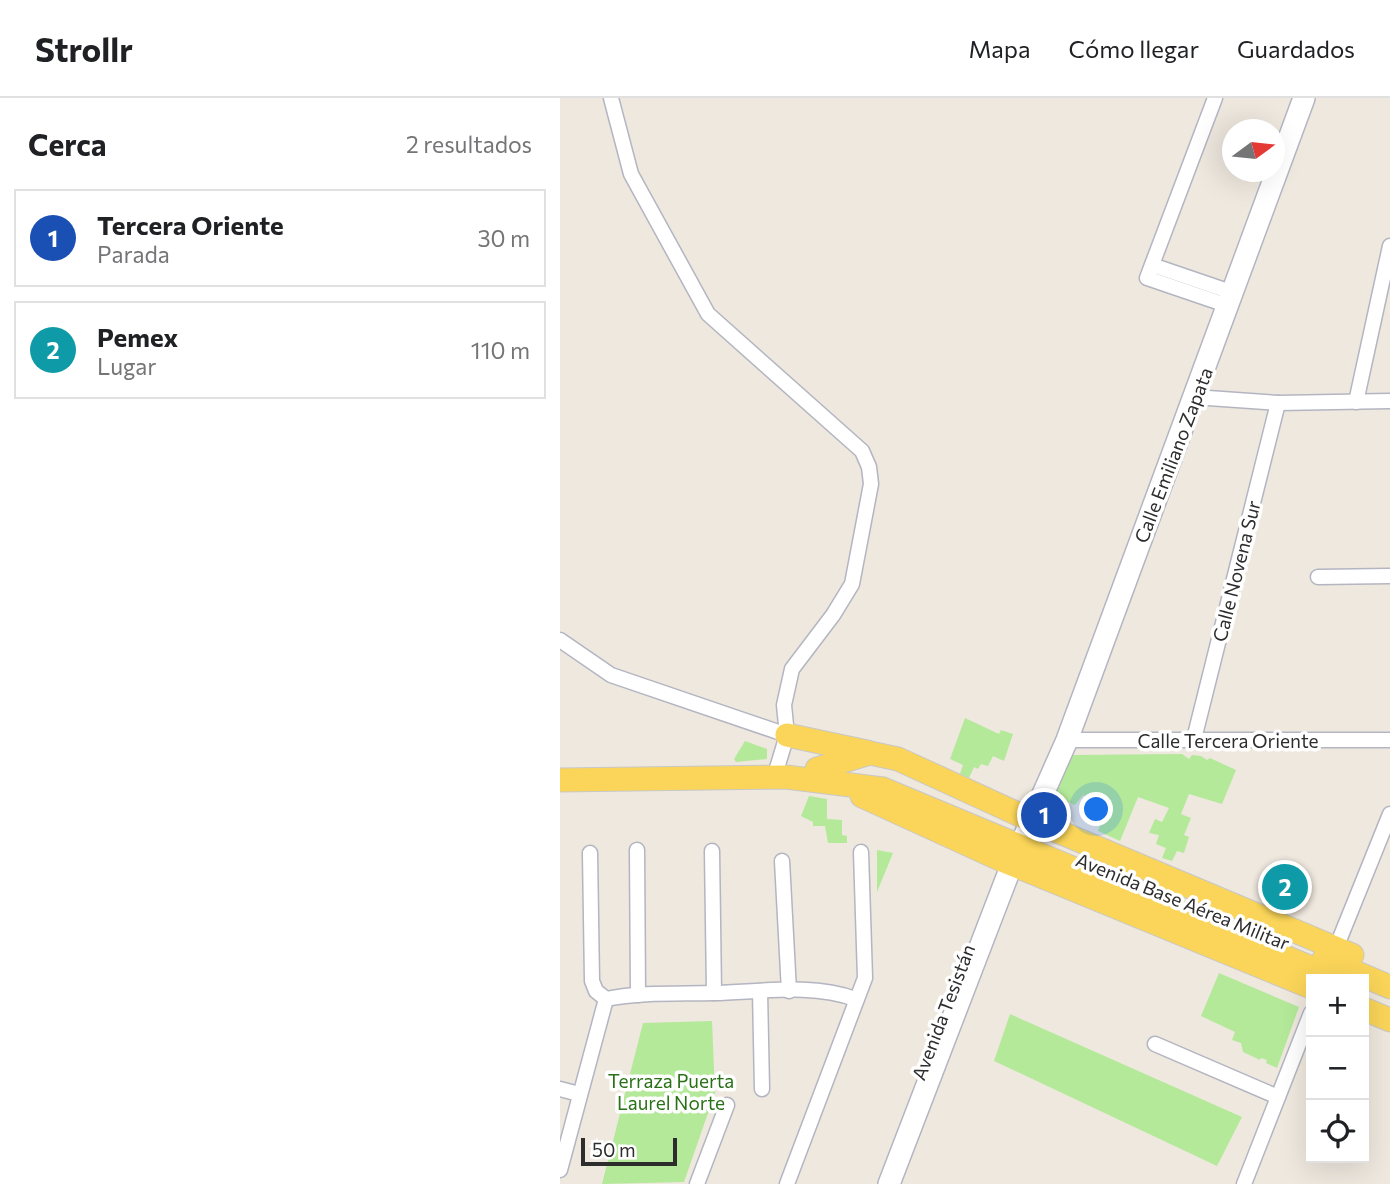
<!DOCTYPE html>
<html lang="es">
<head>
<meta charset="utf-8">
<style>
  :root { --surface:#fff; --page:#f6f6f6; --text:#202124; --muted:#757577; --line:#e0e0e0; --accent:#3c60ff }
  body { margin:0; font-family:Commissioner,sans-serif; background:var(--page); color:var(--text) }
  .controls { position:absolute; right:21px; bottom:21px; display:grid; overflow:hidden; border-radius:0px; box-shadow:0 7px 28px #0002 }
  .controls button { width:63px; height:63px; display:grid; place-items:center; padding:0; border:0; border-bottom:2px solid var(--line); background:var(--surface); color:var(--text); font:35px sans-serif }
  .compass { position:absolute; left:662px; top:21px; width:63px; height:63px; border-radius:50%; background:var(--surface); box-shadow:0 7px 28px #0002; rotate:75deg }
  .scale { position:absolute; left:21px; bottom:18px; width:96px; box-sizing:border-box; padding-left:7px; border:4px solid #2d2d2d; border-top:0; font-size:19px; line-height:24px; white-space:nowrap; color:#2d2d2d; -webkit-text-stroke:5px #fff; paint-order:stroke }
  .you { position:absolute; left:537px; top:712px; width:24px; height:24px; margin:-18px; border:5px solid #fff; border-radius:50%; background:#1a73e8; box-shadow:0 0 0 10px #1a73e833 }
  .badge { display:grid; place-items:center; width:46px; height:46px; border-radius:50%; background:var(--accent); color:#fff; font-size:23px; font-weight:700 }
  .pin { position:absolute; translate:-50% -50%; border:4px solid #fff; box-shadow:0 2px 7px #0006 }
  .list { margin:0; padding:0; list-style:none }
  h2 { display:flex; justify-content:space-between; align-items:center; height:91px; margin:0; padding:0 28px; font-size:30px }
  h2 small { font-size:23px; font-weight:400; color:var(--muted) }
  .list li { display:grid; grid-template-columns:46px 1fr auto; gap:21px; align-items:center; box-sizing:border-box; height:98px; margin:0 14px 14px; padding:0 14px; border:2px solid var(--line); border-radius:0px }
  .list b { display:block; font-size:26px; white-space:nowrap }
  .list p { margin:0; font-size:23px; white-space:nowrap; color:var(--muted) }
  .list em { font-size:23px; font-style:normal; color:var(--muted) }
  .icon { flex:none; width:38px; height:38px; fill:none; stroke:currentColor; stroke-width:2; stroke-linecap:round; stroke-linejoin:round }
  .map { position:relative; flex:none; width:830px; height:1086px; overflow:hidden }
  header { display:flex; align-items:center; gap:42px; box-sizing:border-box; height:98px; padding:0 35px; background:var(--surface); border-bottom:2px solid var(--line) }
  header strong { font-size:33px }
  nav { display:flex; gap:38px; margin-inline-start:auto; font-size:24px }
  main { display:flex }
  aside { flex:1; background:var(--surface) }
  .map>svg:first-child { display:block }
  .green { fill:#b3e999 }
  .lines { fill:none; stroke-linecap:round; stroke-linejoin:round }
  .street-casing { stroke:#b3b5c1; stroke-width:17 }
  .secondary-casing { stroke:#b3b5c1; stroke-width:24 }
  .primary-casing { stroke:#c8c8c8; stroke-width:25 }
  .street { stroke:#fff; stroke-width:14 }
  .secondary { stroke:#fff; stroke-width:21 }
  .primary { stroke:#fad559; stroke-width:23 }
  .labels { text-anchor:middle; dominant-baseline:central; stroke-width:7; stroke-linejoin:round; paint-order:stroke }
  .street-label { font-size:19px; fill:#2d2d2d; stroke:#fff }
  .park-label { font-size:19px; fill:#297116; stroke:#fff }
</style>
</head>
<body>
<header>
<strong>Strollr</strong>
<nav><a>Mapa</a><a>Cómo llegar</a><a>Guardados</a></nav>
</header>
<main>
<aside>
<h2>Cerca<small>2 resultados</small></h2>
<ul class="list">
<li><span class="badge" style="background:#1a4fb4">1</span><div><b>Tercera Oriente</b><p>Parada</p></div><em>30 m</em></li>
<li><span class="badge" style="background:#0f9aa8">2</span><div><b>Pemex</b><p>Lugar</p></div><em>110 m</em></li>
</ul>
</aside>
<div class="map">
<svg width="830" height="1086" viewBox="0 0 830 1086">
  <rect width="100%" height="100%" fill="#efe8df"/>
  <!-- green -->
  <g class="green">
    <polygon points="405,620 439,636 441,632 453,636 444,663 433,658 428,668 421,666 418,671 414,669 409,680 400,676 403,667 390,661"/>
    <polygon points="185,643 207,651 207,661 176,664 174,661"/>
    <polygon points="622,656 629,661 632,657 641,658 647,662 650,660 676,672 662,706 629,696 621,716 631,720 624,737 629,739 624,755 617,753 612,763 602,760 606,750 596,746 599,737 589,735 595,721 602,724 609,710 578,699 560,743 538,733 547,706 523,697 515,707 494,698 510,657"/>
    <polygon points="249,698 267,701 267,721 282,722 282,737 287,738 287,745 268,745 265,728 253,728 253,724 241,718"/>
    <polygon points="317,752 333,755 317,794"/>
    <polygon points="659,875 739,909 717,970 706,965 707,962 701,960 700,962 683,954 681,945 672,942 675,934 641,918"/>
    <polygon points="450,916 682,1019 657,1068 434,963"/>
    <polygon points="152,923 155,995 124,1084 42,1086 83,925"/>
  </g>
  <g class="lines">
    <!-- street casing -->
    <g class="street-casing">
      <g id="street">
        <polyline points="51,0 71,76 148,216 302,353 309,369 311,386 292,486 273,517 232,571 224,607 227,637 214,680"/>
        <polyline points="655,0 587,180 669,208"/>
        <polyline points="592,167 674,195"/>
        <polyline points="634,299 718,305 830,303"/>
        <polyline points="796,304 830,148"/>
        <polyline points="758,479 830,478"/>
        <polyline points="0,542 51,577 227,637"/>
        <polyline points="634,641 718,305"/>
        <polyline points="507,642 830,642"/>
        <polyline points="77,752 78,897"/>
        <polyline points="152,753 154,895"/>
        <polyline points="30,755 32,883 36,893 46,901"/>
        <polyline points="222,763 229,893"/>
        <polyline points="776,850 830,716"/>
        <polyline points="200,893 202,991"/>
        <path d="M46,901C82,894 118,896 154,895C199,894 253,885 295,901"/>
        <polyline points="595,946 718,999"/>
        <polyline points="0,991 19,996"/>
        <polyline points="0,1072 46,901"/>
        <polyline points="137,1086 167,1007"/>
        <polyline points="227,1086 305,880 301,754"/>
        <polyline points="684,1086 751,915"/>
      </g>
    </g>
    <!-- secondary casing -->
    <g class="secondary-casing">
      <polyline id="secondary" points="329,1086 452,766 507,642 744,0"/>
    </g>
    <!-- primary casing -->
    <g class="primary-casing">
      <g id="primary">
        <polyline points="227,637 307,654"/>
        <polyline points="257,671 310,655 338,661 471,722 792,857"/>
        <polyline points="0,682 226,679 323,691 778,881"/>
        <polyline points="302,698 442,762 751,889"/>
        <polyline points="764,861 830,889"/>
        <polyline points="804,911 830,922"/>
      </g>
    </g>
    <!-- street -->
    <use href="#street" class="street"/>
    <!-- secondary -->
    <use href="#secondary" class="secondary"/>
    <!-- primary -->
    <use href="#primary" class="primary"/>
  </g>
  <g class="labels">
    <!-- street labels -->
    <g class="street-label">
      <text transform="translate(613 357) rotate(-69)">Calle Emiliano Zapata</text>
      <text transform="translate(676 473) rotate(-76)">Calle Novena Sur</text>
      <text x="668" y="642">Calle Tercera Oriente</text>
      <text transform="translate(623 803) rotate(22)">Avenida Base Aérea Militar</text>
      <text transform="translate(383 914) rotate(-69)">Avenida Tesistán</text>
    </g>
    <!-- park labels -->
    <g class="park-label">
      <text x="111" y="982">Terraza Puerta<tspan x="111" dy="22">Laurel Norte</tspan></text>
    </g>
  </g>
</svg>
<div class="controls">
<button>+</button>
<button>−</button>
<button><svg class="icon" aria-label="locate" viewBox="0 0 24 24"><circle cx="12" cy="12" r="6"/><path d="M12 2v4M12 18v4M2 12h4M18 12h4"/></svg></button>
</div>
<svg class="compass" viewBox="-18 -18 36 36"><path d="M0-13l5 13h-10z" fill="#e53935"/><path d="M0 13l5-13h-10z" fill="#757577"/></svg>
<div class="scale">50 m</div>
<div class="you"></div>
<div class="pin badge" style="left:484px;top:717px;background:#1a4fb4">1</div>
<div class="pin badge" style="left:725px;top:789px;background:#0f9aa8">2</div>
</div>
</main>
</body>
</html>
